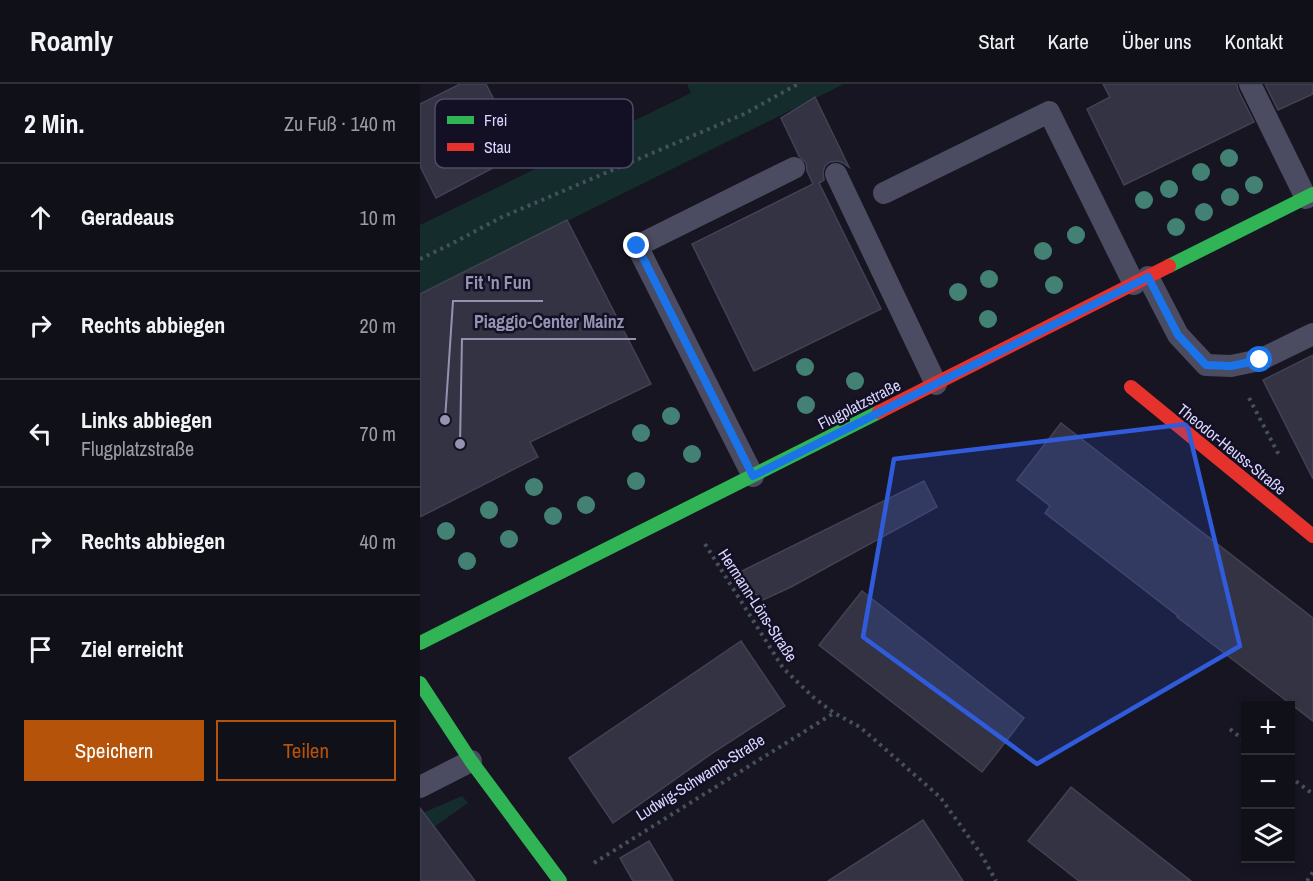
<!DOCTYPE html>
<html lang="de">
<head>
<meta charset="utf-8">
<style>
  :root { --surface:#101019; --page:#1e1e26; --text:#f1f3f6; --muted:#9c9da2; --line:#303038; --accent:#b45309 }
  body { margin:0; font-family:"Archivo Narrow",sans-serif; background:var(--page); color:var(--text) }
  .controls { position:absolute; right:18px; bottom:18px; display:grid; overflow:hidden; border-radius:0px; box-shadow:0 3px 9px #0003 }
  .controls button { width:54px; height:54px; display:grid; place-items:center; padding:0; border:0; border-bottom:2px solid var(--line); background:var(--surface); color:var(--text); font:30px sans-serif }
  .stop { position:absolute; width:18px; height:18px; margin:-14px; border:4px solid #1a73e8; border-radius:50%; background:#fff }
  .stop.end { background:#1a73e8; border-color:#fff; box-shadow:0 2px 6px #0008 }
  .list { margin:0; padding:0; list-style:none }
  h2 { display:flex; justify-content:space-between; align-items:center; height:78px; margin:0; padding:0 24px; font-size:26px }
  h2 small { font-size:20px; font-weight:400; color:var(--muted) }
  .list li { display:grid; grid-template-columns:39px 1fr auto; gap:18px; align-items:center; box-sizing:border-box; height:108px; padding:0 24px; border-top:2px solid var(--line) }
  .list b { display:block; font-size:22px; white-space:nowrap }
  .list p { margin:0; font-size:20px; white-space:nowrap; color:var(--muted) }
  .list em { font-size:20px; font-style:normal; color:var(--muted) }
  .actions { display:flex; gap:12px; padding:18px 24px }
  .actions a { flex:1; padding:14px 0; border:2px solid var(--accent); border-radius:0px; text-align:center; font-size:21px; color:var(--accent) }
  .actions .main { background:var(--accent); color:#fff }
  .icon { flex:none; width:33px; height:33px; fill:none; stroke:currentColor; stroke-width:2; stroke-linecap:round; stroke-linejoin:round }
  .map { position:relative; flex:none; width:893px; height:797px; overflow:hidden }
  header { display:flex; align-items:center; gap:36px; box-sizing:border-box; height:84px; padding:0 30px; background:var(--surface); border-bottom:2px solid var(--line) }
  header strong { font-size:28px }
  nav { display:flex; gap:33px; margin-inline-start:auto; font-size:21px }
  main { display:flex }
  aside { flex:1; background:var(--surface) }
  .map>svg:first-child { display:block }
  .green { fill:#142c2b }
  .building { fill:#343343; stroke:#434154; stroke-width:1.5 }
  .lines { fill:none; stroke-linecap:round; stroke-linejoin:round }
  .path { stroke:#44515d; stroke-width:4; stroke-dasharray:3 4.5; stroke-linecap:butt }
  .lane { stroke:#4b4b61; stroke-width:22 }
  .fast { stroke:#30b455; stroke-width:14 }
  .jam { stroke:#e5322d; stroke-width:14 }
  .tree { fill:#428173 }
  .route { stroke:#1a73e8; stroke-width:8 }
  .marked { fill:#305cdc; fill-opacity:0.2; stroke:#305cdc; stroke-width:4.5; stroke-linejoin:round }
  .labels { text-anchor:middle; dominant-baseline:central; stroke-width:5; stroke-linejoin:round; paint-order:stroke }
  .street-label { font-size:16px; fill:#d9d7fd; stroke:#131026 }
  .key { fill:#131026; stroke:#4e4c66; stroke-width:1.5 }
  .key-label { font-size:16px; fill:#d9d7fd }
  .leader { fill:none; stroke:#9593b0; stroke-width:2 }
  .callout-dot { fill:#9593b0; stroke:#131026; stroke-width:2 }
  .callout-label { font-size:18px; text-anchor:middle; font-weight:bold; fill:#9593b0; stroke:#131026; stroke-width:5; stroke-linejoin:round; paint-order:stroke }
</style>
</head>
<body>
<header>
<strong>Roamly</strong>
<nav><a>Start</a><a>Karte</a><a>Über uns</a><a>Kontakt</a></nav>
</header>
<main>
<aside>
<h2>2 Min.<small>Zu Fuß · 140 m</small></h2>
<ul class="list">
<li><svg class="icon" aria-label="ahead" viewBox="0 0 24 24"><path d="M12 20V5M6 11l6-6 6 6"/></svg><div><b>Geradeaus</b></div><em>10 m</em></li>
<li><svg class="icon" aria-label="right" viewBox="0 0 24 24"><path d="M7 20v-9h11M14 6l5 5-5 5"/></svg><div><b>Rechts abbiegen</b></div><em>20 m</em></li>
<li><svg class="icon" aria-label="left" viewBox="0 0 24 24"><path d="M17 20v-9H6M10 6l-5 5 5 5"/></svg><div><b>Links abbiegen</b><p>Flugplatzstraße</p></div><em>70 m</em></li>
<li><svg class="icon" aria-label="right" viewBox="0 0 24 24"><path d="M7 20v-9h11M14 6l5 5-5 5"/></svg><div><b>Rechts abbiegen</b></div><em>40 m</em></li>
<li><svg class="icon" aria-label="arrive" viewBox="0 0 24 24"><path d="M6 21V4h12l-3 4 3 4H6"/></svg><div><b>Ziel erreicht</b></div></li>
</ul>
<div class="actions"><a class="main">Speichern</a><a>Teilen</a></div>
</aside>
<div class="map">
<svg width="893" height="797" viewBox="0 0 893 797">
  <rect width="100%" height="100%" fill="#161521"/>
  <!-- green -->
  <g class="green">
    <polygon points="267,0 424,0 0,210 0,141 271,9"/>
    <polygon points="42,712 48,719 0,753 0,730"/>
  </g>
  <!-- building -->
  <g class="building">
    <polygon points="40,0 66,0 92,51 64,65 73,84 16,114 0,82 0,20"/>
    <polygon points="683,0 817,0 818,6 834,38 704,101 667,25 690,13"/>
    <polygon points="845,0 893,0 893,10 858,26"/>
    <polygon points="395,13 429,83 423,79 418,77 410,78 405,82 403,88 404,96 399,99 461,225 334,287 272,160 393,100 387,87 386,79 379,72 361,34"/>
    <polygon points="147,136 231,300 110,358 118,373 0,433 0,210"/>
    <polygon points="893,271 893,395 843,296"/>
    <polygon points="641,339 893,534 893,637 757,533 758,532 625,429 630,422 597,396"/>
    <polygon points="504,397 517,423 371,503 343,516 312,492"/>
    <polygon points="442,507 604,634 562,688 399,561"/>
    <polygon points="321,557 365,622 294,668 193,739 149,674"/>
    <polygon points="651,703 684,729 771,797 659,797 608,757"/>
    <polygon points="0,724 55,797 0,797"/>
    <polygon points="503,736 543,797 408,797 469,758"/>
    <polygon points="229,757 253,797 213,797 200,774"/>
  </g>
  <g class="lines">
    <!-- path -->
    <g class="path">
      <polyline points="0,175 31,160 82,133 324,30 378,0"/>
      <polyline points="829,314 859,371"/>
      <polyline points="285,460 363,584 393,613 414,629 440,643 520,713 561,770 576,797"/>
      <polyline points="810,645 826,658"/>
      <polyline points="870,693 893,710"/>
      <polyline points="174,779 414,629"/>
      <polyline points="887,797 893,788"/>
    </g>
    <!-- lane -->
    <g class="lane">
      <polyline points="830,0 886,114"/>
      <polyline points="416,90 516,300"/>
      <polyline points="464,109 629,28 714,200"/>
      <polyline points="728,193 758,251 786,281 811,282 840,276 893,250"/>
      <polyline points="333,392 217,162 374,84"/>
      <polyline points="0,703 51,677"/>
    </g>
    <!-- fast -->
    <g class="fast">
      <polyline points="749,182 893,110"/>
      <polyline points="0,559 459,328"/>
      <polyline points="0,599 51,677 140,797"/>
    </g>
    <!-- jam -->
    <g class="jam">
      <polyline points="711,303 893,452"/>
      <polyline points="459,328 749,182"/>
    </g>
  </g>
  <!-- trees -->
  <g class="tree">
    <circle cx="809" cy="74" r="9"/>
    <circle cx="781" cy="88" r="9"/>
    <circle cx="834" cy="101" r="9"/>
    <circle cx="749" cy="105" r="9"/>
    <circle cx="810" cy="113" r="9"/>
    <circle cx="724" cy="116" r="9"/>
    <circle cx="784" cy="128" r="9"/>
    <circle cx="756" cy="143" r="9"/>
    <circle cx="656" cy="151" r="9"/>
    <circle cx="623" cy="167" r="9"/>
    <circle cx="569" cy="195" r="9"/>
    <circle cx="634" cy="201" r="9"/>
    <circle cx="538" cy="208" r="9"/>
    <circle cx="568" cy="235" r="9"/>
    <circle cx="385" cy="283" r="9"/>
    <circle cx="435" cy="297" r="9"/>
    <circle cx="386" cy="321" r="9"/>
    <circle cx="251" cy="332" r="9"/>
    <circle cx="221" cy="349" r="9"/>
    <circle cx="272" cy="370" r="9"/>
    <circle cx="216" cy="397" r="9"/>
    <circle cx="114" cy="403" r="9"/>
    <circle cx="166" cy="421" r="9"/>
    <circle cx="69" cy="426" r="9"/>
    <circle cx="133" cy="432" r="9"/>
    <circle cx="26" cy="447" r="9"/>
    <circle cx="89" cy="455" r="9"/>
    <circle cx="47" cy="477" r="9"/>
  </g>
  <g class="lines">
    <!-- route -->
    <polyline class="route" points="217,162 333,392 728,193 758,251 786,281 811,282 840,276"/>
  </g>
  <!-- marked area -->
  <path class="marked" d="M767,340L820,562L617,680L443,553L474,375Z"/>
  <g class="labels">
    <!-- street labels -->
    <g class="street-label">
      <text transform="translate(439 320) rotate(-27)">Flugplatzstraße</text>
      <text transform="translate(812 365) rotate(39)">Theodor-Heuss-Straße</text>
      <text transform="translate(338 521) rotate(57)">Hermann-Löns-Straße</text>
      <text transform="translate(280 693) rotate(-32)">Ludwig-Schwamb-Straße</text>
    </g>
  </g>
  <!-- legend -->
  <rect x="15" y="15" width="198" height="69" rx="9" class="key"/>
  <rect x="27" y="32" width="27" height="8" fill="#30b455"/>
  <rect x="27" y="59" width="27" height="8" fill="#e5322d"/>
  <g class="key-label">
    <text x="64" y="42">Frei</text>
    <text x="64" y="69">Stau</text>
  </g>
  <!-- callouts -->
  <path class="leader" d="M25 336L33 217H123M40 360L42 255H216"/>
  <g class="callout-dot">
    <circle cx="25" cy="336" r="6"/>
    <circle cx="40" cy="360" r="6"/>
  </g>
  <g class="callout-label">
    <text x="78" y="205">Fit 'n Fun</text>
    <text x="129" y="244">Piaggio-Center Mainz</text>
  </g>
</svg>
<div class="controls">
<button>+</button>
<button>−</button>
<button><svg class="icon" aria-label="layers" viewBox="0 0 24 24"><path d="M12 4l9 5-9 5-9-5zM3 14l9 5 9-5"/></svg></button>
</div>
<div class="stop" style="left:840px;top:276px"></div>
<div class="stop end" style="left:217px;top:162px"></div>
</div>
</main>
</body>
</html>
